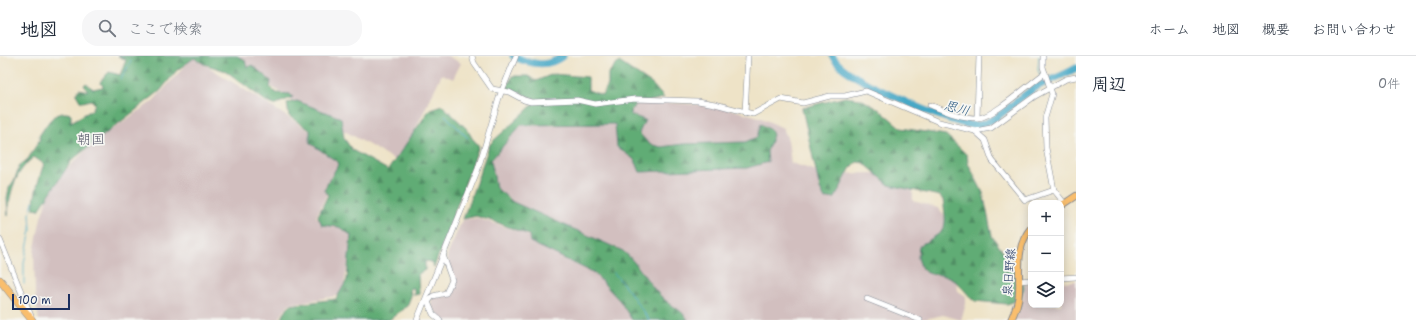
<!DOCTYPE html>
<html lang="ja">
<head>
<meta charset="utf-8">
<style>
  :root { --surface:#fff; --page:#f6f6f7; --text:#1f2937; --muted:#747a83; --line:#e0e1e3 }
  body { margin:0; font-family:"Shantell Sans","Klee One",sans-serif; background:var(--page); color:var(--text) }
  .controls { position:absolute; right:12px; bottom:12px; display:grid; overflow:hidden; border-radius:8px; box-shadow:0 2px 10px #0003 }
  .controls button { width:36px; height:36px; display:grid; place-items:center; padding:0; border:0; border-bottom:1px solid var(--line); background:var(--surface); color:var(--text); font:20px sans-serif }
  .scale { position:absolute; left:12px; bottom:10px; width:58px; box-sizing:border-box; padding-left:4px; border:2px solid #1b2f5e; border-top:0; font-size:11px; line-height:14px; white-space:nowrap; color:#1b2f5e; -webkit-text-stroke:3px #f6f6f2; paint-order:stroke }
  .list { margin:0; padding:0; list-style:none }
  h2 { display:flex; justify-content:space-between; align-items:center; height:52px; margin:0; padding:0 16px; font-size:17px }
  h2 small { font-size:13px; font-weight:400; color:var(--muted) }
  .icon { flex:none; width:22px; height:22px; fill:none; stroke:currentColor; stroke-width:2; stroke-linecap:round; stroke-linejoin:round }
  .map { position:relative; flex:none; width:1076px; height:264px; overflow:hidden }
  header { display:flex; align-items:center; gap:24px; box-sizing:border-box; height:56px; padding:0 20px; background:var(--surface); border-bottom:1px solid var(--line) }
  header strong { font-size:19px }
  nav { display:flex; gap:22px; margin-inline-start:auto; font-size:14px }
  .search { width:280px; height:36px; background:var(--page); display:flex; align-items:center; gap:10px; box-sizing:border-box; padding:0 14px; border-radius:16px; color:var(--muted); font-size:15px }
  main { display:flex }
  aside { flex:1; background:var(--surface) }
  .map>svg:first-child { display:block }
  .industrial { fill:#d2bfbf }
  .forest { fill:url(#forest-firs); stroke:#3e6e6a }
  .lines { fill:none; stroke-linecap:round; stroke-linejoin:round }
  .stream { stroke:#47a8c6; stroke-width:1 }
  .river { stroke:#47a8c6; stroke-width:7 }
  .minor-casing { stroke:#848992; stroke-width:6 }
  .major-casing { stroke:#848992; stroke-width:8 }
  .highway-casing { stroke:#848992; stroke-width:8 }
  .minor { stroke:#fff; stroke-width:5 }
  .major { stroke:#f9be6d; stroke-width:6 }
  .highway { stroke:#f9be6d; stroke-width:7 }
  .labels { text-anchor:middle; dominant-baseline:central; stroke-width:3.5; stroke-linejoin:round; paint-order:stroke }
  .street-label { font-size:12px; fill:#1b2f5e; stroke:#f6f6f2 }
  .water-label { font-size:13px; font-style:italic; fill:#2a5982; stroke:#f6f6f2 }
  .quarter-label { font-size:14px; fill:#5f6070; stroke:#f6f6f2 }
</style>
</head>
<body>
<header>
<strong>地図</strong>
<div class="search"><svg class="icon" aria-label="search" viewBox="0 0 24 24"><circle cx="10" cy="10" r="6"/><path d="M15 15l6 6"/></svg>ここで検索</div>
<nav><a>ホーム</a><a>地図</a><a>概要</a><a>お問い合わせ</a></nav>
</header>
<main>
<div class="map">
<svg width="1076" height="264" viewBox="0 0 1076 264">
  <defs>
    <pattern id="forest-firs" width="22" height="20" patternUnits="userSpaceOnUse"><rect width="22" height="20" fill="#61ac75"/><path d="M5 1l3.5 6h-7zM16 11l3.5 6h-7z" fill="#4f8c63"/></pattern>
  </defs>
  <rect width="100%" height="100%" fill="#f6f6f2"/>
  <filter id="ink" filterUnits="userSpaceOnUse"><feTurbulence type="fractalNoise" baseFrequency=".025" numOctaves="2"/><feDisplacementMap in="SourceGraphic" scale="8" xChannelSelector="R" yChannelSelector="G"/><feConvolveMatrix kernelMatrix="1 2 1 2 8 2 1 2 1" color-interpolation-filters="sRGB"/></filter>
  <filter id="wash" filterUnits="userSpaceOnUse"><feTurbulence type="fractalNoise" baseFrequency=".012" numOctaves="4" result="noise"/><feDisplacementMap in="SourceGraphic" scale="16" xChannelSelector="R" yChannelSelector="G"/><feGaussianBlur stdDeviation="0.9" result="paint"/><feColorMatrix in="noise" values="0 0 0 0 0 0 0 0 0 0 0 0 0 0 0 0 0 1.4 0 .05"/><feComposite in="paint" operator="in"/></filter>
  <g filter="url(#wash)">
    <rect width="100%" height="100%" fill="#eee3c7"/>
    <!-- industrial -->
    <g class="industrial">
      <polygon points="221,0 447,0 461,7 453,23 442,18 404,97 395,104 291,44 252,17"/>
      <polygon points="193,1 346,98 316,161 354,175 342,239 289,248 278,264 39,264 35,237 34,197 41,161 49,138 65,115 95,85 153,45"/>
      <polygon points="639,45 719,50 759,61 783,72 788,84 791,107 826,118 878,117 912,102 913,145 938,152 948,165 951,202 958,235 966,240 966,248 961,264 943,259 921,264 686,264 664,245 621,195 553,163 511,146 495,133 490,104 521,68"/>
      <polygon points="477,162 524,177 543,191 594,216 630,256 633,264 443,264 431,251 432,242 447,240 454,228 447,200 462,164"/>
      <polygon points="1076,225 1076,264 1015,264 1022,247 1025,228 1031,228 1031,249 1061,249 1061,226"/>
    </g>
    <!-- forest -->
    <g class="forest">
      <path d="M118,0H237L245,4L247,12L252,9L271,25L270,31L276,37L290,38L293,41L274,49L267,46L226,15L204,8L194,2L177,14L160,35L72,104L39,154L34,153C32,146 41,115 44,108L34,101C15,115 9,138 8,160L7,142L9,132L15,123L19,110L28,103L40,83L39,80C48,67 54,53 71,58V66L92,54L95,48L91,44L83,46L80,45L76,38L79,33L88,35L84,29L86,27L93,33L103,31V30L100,26L109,16L120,19L126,4Z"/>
      <path d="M619,6L653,29L664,42L636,48L631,54V59L645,64L639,77L649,88L661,91L683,88L745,86L757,81L761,68L771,74L773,79L767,96L768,106L747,112L640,116L635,104L617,91L615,68L521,69L491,104L496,132L513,146L623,195C640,209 650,232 665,244C673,251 683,255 688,264H632L620,245L594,217L530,186L529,179L496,166L476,160L463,163L490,88L538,44L507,32L512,20H528L536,25L553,18L588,21V34L602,39L608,29V17Z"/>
      <path d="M845,41L861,43L880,54L901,72L946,79L967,99L968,107L983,137L992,180L1023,225L1024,232L1019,244L1007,248L975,245C966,238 959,226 949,221C938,216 932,222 922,213L918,202L919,190C946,174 948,176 943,144L940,140L889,129L864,107L857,106L850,113L835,142L825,143L820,133L802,52Z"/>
      <polygon points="297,45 341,62 344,82 352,94 388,114 430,53 442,49 467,73 472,82 479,90 434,211 431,206 425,205 425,214 418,218 419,238 414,239 414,232 410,232 411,240 407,250 389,264 280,264 290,249 336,243 347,224 351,179 339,171 322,169 318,160 328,139 324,134 339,107 310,87 310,74 289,60 287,47"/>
    </g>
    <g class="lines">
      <!-- stream -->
      <g class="stream">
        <polyline points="1039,0 1038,14 1040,19"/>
        <polyline points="1042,22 1045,27"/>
        <polyline points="121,23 131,5"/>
        <polyline points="445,59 468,82"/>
        <polyline points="614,217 629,235 649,264"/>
        <polyline points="24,228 24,207 31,174 30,158 33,145"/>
      </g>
      <!-- river -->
      <g class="river">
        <path d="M513,0C529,8 548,12 563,0"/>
        <path d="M832,0C836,6 841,11 847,15C865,29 959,73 979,69C1000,64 1016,43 1035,32C1048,24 1063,20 1076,12"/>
      </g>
    </g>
  </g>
  <g filter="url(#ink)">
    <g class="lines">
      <!-- minor casing -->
      <g class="minor-casing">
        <g id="minor">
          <polyline points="472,0 474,7 492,33 509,36 524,44 531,46 577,44 595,48 635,43 698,45 715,48 753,58 781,43 803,47 830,40 845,40 866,35 939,66 975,75 991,72 1035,40 1066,23 1076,21"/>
          <polyline points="1043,0 1043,11 1052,38 1045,62 1046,92 1054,134 1065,148"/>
          <path d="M930,49C945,55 961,62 978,62C994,61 1030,27 1045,17"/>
          <polyline points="745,57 748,0"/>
          <polyline points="977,62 979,0"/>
          <polyline points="975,75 985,84 992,104 1025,144 1054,134"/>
          <polyline points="0,184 31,260"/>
          <polyline points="1061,222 1076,221"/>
          <polyline points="1019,225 1031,224"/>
          <polyline points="867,243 920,264"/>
          <polyline points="417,264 478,113 499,42 516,0"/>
          <polyline points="440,264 433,258 428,246 433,240 446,237 452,224 443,199"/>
        </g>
      </g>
      <!-- major casing -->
      <g class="major-casing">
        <g id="major">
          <polyline points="1061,150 1076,140"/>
          <path d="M1011,264C1015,255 1019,246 1019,236C1020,214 1015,191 1031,172"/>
        </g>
      </g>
      <!-- highway casing -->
      <g class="highway-casing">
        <polyline id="highway" points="0,224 32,264"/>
      </g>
      <!-- minor -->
      <use href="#minor" class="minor"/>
      <!-- major -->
      <use href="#major" class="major"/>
      <!-- highway -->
      <use href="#highway" class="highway"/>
    </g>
  </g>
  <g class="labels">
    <!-- street labels -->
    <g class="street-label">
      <text transform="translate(1009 216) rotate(-85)">泉日野線</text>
    </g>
    <!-- water labels -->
    <g class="water-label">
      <text transform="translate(957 52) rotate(15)">思川</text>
    </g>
    <!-- quarter labels -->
    <g class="quarter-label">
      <text x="91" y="83">朝国</text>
    </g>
  </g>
</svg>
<div class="controls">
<button>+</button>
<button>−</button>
<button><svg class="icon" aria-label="layers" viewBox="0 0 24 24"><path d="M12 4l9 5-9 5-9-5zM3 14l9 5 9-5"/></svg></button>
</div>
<div class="scale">100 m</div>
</div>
<aside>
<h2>周辺<small>0件</small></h2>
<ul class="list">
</ul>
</aside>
</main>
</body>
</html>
